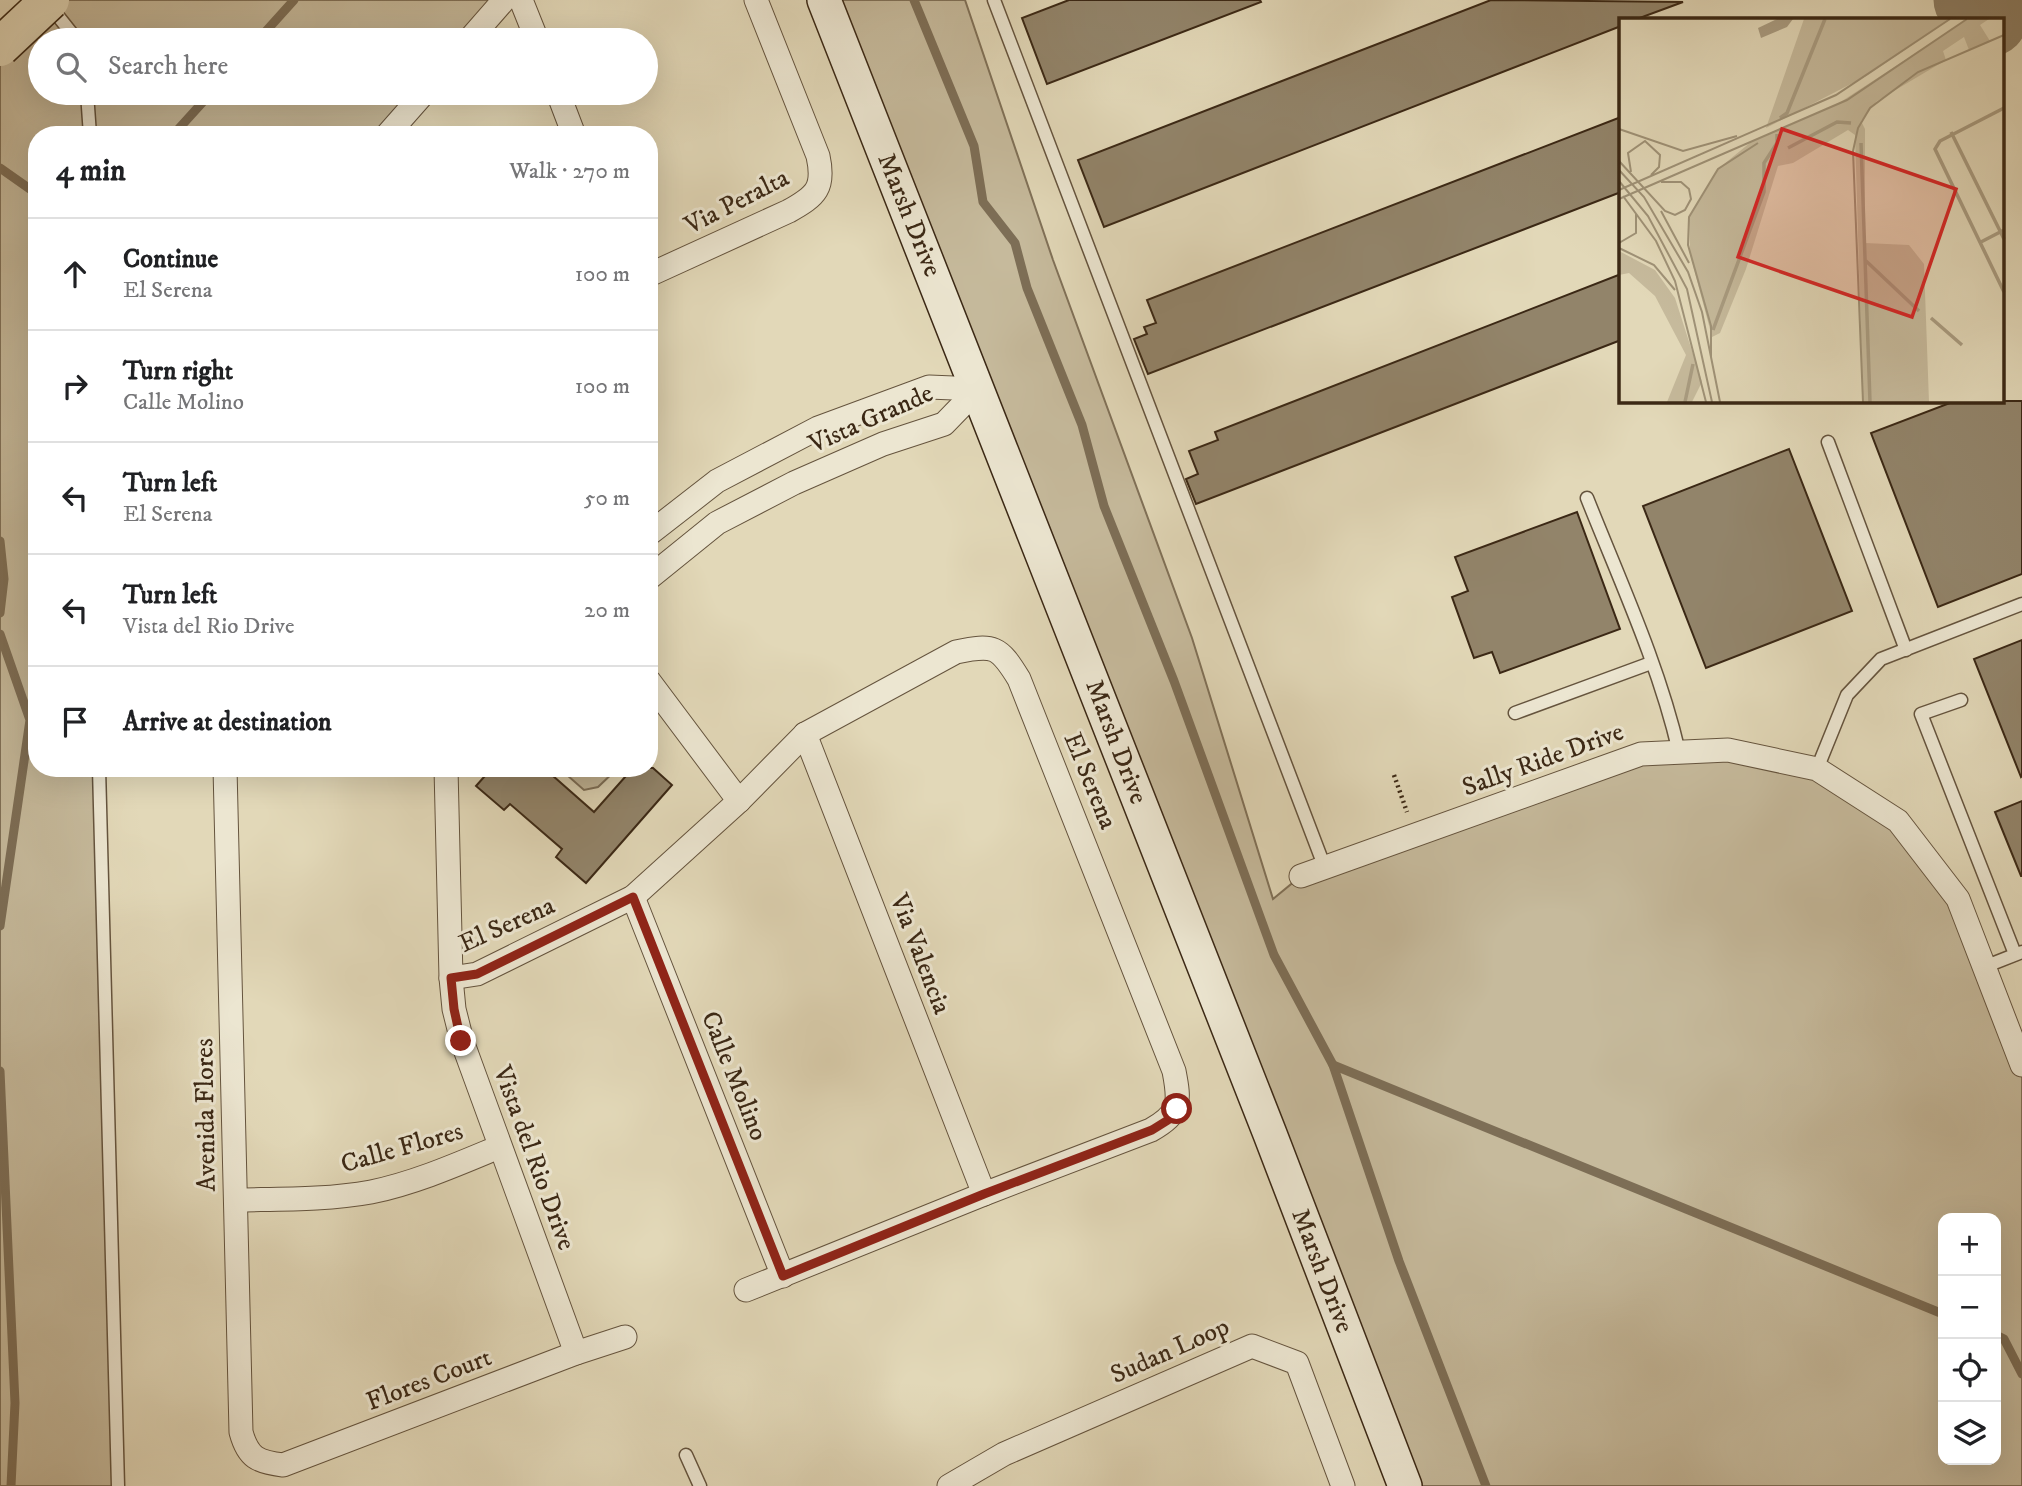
<!DOCTYPE html>
<html lang="en">
<head>
<meta charset="utf-8">
<style>
  :root { --surface:#fff; --page:#f2f2f2; --text:#202124; --muted:#757577; --line:#e0e0e0 }
  body { margin:0; font-family:"IM FELL DW Pica",serif; background:var(--page); color:var(--text) }
  .controls { position:absolute; right:21px; bottom:21px; display:grid; overflow:hidden; border-radius:14px; box-shadow:0 7px 28px #0002 }
  .controls button { width:63px; height:63px; display:grid; place-items:center; padding:0; border:0; border-bottom:2px solid var(--line); background:var(--surface); color:var(--text); font:35px sans-serif }
  .stop { position:absolute; width:21px; height:21px; margin:-16px; border:5px solid #8f2418; border-radius:50%; background:#fff }
  .stop.end { background:#8f2418; border-color:#fff; box-shadow:0 2px 7px #0008 }
  .list { margin:0; padding:0; list-style:none }
  h2 { display:flex; justify-content:space-between; align-items:center; height:91px; margin:0; padding:0 28px; font-size:30px }
  h2 small { font-size:23px; font-weight:400; color:var(--muted) }
  .list li { display:grid; grid-template-columns:46px 1fr auto; gap:21px; align-items:center; box-sizing:border-box; height:112px; padding:0 28px; border-top:2px solid var(--line) }
  .list b { display:block; font-size:26px; white-space:nowrap }
  .list p { margin:0; font-size:23px; white-space:nowrap; color:var(--muted) }
  .list em { font-size:23px; font-style:normal; color:var(--muted) }
  .icon { flex:none; width:38px; height:38px; fill:none; stroke:currentColor; stroke-width:2; stroke-linecap:round; stroke-linejoin:round }
  .map { position:relative; flex:none; width:2022px; height:1486px; overflow:hidden }
  .search { position:absolute; background:var(--surface); box-shadow:0 7px 28px #0002; left:28px; top:28px; width:630px; height:77px; display:flex; align-items:center; gap:18px; box-sizing:border-box; padding:0 24px; border-radius:38px; color:var(--muted); font-size:26px }
  .panel { position:absolute; background:var(--surface); box-shadow:0 7px 28px #0002; left:28px; top:126px; width:630px; height:651px; border-radius:28px }
  .map>svg:first-child { display:block }
  .green { fill:#c6ba9c; stroke:#807158; stroke-width:2; fill-rule:evenodd }
  .lines { fill:none; stroke-linecap:round; stroke-linejoin:round }
  .stream { stroke:#7d6e56; stroke-width:9 }
  .taxiway { stroke:#8e8066; stroke-width:75 }
  .building { fill:#92846a; stroke:#3b2815; stroke-width:2 }
  .lane-casing { stroke:#65543e; stroke-width:15 }
  .street-casing { stroke:#65543e; stroke-width:25 }
  .secondary-casing { stroke:#3b2815; stroke-width:36 }
  .highway-casing { stroke:#3b2815; stroke-width:41 }
  .path { stroke:#3b2815; stroke-width:4.5; stroke-dasharray:2 3.5; stroke-linecap:butt }
  .lane { stroke:#ece6d1; stroke-width:12 }
  .street { stroke:#ece6d1; stroke-width:23 }
  .secondary { stroke:#ece6d1; stroke-width:33 }
  .highway { stroke:#e2d8b8; stroke-width:38 }
  .highway-bridge-casing { stroke:#3b2815; stroke-width:41; stroke-linecap:butt }
  .highway-bridge { stroke:#e2d8b8; stroke-width:38 }
  .route { stroke:#8f2418; stroke-width:9 }
  .labels { text-anchor:middle; dominant-baseline:central; stroke-width:6; stroke-linejoin:round; paint-order:stroke }
  .street-label { font-size:26px; fill:#3b2815; stroke:#ece6d1 }
  .inset-river { fill:none; stroke:#a99c81; stroke-width:3.5 }
  .inset-road { fill:none; stroke:#9f9277; stroke-width:2 }
  .view { fill:#d62828; fill-opacity:0.15; stroke:#d62828; stroke-width:3.5 }
  .inset-edge { fill:none; stroke:#3b2815; stroke-width:3.5 }
</style>
</head>
<body>
<div class="map">
<svg width="2022" height="1486" viewBox="0 0 2022 1486">
  <rect width="100%" height="100%" fill="#e2d8b8"/>
  <filter id="stains"><feTurbulence type="fractalNoise" baseFrequency=".00286" numOctaves="4"/><feColorMatrix values="0 0 0 0 .2 0 0 0 0 .09 0 0 0 0 .02 0 0 0 .5 -.17"/></filter>
  <radialGradient id="worn" r=".72"><stop offset=".6" stop-color="#630" stop-opacity="0"/><stop offset="1" stop-color="#630" stop-opacity=".3"/></radialGradient>
  <!-- green -->
  <g class="green">
    <polygon points="2,0 504,0 469,40 40,40 40,93 424,93 387,135 37,135 37,768 99,768 118,1486 0,1486 0,2"/>
    <path d="M824,0H965L1053,260L1192,638L1273,899L1301,876L1641,754L1728,750L1817,769L1898,821L1958,899L2022,1065V1486H1407ZM1943,1218H1996V1460H1943Z"/>
    <polygon points="559,768 618,768 598,787 584,790"/>
  </g>
  <g class="lines">
    <!-- stream -->
    <g class="stream">
      <polyline points="914,0 974,146 983,202 1015,243 1027,288 1082,425 1104,506 1174,681 1274,955 1333,1065 1399,1261 1486,1486"/>
      <polyline points="258,40 294,0"/>
      <polyline points="173,135 211,93"/>
      <polyline points="0,168 37,194"/>
      <polyline points="0,541 4,579 0,613"/>
      <polyline points="0,634 30,720 0,926"/>
      <polyline points="1333,1065 1943,1314"/>
      <polyline points="0,1071 15,1403 11,1486"/>
      <polyline points="1996,1335 2004,1339 2022,1374"/>
    </g>
    <!-- taxiway -->
    <polyline class="taxiway" points="1971,0 1990,19"/>
  </g>
  <!-- building -->
  <g class="building">
    <polygon points="1069,0 1260,0 1261,2 1047,84 1022,18"/>
    <polygon points="1491,0 1683,2 1637,19 1621,19 1621,26 1104,227 1078,160"/>
    <polygon points="1621,117 1621,192 1148,374 1134,339 1147,334 1144,327 1156,323 1147,300"/>
    <polygon points="1621,274 1621,340 1196,504 1186,479 1198,474 1189,451 1218,440 1215,432"/>
    <polygon points="1955,401 2022,401 2022,574 1938,607 1871,433"/>
    <polygon points="1789,449 1852,611 1706,668 1643,506"/>
    <polygon points="1577,512 1620,629 1500,673 1492,652 1474,658 1452,597 1468,591 1455,557"/>
    <polygon points="2022,640 2022,776 2021,777 1974,659"/>
    <polygon points="492,768 544,768 594,812 633,768 653,768 672,785 586,883 556,857 562,849 510,804 504,810 476,786"/>
    <polygon points="2022,801 2022,876 2021,876 1995,812"/>
  </g>
  <g class="lines">
    <!-- lane casing -->
    <g class="lane-casing">
      <g id="lane">
        <polyline points="994,0 1325,868"/>
        <polyline points="50,6 77,40"/>
        <polyline points="87,93 90,135"/>
        <polyline points="1828,442 1906,650"/>
        <path d="M1587,498C1620,581 1659,665 1679,752"/>
        <polyline points="1961,700 1921,714 2015,954"/>
        <polyline points="1515,713 1651,663"/>
        <polyline points="99,768 118,1486"/>
        <polyline points="1817,769 1847,695 1881,659 2022,604"/>
        <polyline points="1984,967 2022,952"/>
        <polyline points="686,1455 700,1486"/>
      </g>
    </g>
    <!-- street casing -->
    <g class="street-casing">
      <g id="street">
        <polyline points="521,0 537,40"/>
        <polyline points="469,40 504,0"/>
        <polyline points="558,93 574,135"/>
        <polyline points="387,135 424,93"/>
        <path d="M649,275L789,211C816,196 825,188 818,156L756,0"/>
        <polyline points="649,534 717,481 818,428 929,387 978,389"/>
        <polyline points="649,578 717,523 794,483 883,444 944,424 978,389"/>
        <polyline points="649,681 739,801"/>
        <polyline points="805,734 984,1194"/>
        <path d="M225,768L241,1432C248,1458 258,1462 283,1465L576,1353L625,1337"/>
        <polyline points="446,768 451,978 454,1009 462,1041 576,1353"/>
        <polyline points="1301,876 1641,754 1728,750 1817,769 1898,821 1958,899 2022,1065"/>
        <polyline points="633,897 783,1276"/>
        <path d="M451,978L477,974L633,897L739,801L805,734L956,652C994,644 999,646 1019,679L1174,1071C1180,1102 1181,1113 1151,1130L984,1194L746,1290"/>
        <path d="M236,1200C281,1199 327,1200 371,1192C415,1183 458,1164 499,1147"/>
        <polyline points="949,1486 1004,1454 1252,1346 1297,1363 1343,1486"/>
      </g>
    </g>
    <!-- secondary casing -->
    <g class="secondary-casing">
      <polyline id="secondary" points="824,0 1270,1134 1405,1486"/>
    </g>
    <!-- highway casing -->
    <g class="highway-casing">
      <polyline id="highway" points="0,2 2,0"/>
    </g>
    <!-- path -->
    <polyline class="path" points="1394,775 1407,812"/>
    <!-- lane -->
    <use href="#lane" class="lane"/>
    <!-- street -->
    <use href="#street" class="street"/>
    <!-- secondary -->
    <use href="#secondary" class="secondary"/>
    <!-- highway -->
    <use href="#highway" class="highway"/>
    <!-- highway-bridge casing -->
    <g class="highway-bridge-casing">
      <polyline id="highway-bridge" points="0,47 50,0"/>
    </g>
    <!-- highway-bridge -->
    <use href="#highway-bridge" class="highway-bridge"/>
  </g>
  <g class="lines">
    <!-- route -->
    <polyline class="route" points="461,1041 454,1009 451,978 477,974 633,897 783,1276 984,1194 1152,1130 1168,1120 1177,1109"/>
  </g>
  <g class="labels">
    <!-- street labels -->
    <g class="street-label">
      <text transform="translate(737 202) rotate(-27)">Via Peralta</text>
      <text transform="translate(909 215) rotate(68)">Marsh Drive</text>
      <text transform="translate(871 419) rotate(-24)">Vista Grande</text>
      <text transform="translate(1116 742) rotate(69)">Marsh Drive</text>
      <text transform="translate(1543 760) rotate(-20)">Sally Ride Drive</text>
      <text transform="translate(1090 781) rotate(68)">El Serena</text>
      <text transform="translate(507 925) rotate(-24)">El Serena</text>
      <text transform="translate(920 954) rotate(69)">Via Valencia</text>
      <text transform="translate(734 1076) rotate(68)">Calle Molino</text>
      <text transform="translate(206 1115) rotate(-91)">Avenida Flores</text>
      <text transform="translate(402 1148) rotate(-16)">Calle Flores</text>
      <text transform="translate(534 1158) rotate(70)">Vista del Rio Drive</text>
      <text transform="translate(1322 1271) rotate(69)">Marsh Drive</text>
      <text transform="translate(1170 1351) rotate(-24)">Sudan Loop</text>
      <text transform="translate(429 1380) rotate(-21)">Flores Court</text>
    </g>
  </g>
  <!-- overview -->
  <g transform="translate(1619 18)">
    <rect width="385" height="385" fill="#e2d8b8"/>
    <path d="M185,1H331L249,57L147,110ZM349,1H370L361,7L371,23L350,32L345,19L324,33L327,42L258,83L242,103L246,111V225L290,227L305,246L310,384H244L236,117L229,112L174,145L159,148L127,251L101,315L93,319L71,236L70,199L99,151L132,124L217,87ZM0,233L36,252L56,280L83,364L73,384H48L67,337L36,278L10,255L0,257Z" fill="#c6ba9c"/>
    <path d="M158,1H174L168,9L142,20L139,10Z" fill="#a99c81"/>
    <path class="inset-river" d="M385,90L321,123L316,131L385,274M161,100L168,95L206,1M332,114L385,221M242,125L251,384M169,130L218,104L232,105M360,225L385,212M246,242L300,293M312,300L343,327M94,312L145,174V145L158,125V116M66,384L74,346"/>
    <path class="inset-road" d="M0,111L64,133L118,118M0,143L46,193L56,197L66,192L72,181L70,171L62,164H42M0,152L25,179L69,254L83,294L101,384M12,154L9,135L26,123L41,137L40,149L32,157M0,163L29,198L68,271L93,384M0,172L217,77L331,1M4,178L37,223L56,263L87,384M0,181L228,82L348,1M42,193L70,245M0,225L17,215V196M0,230L35,247L56,272M92,339V308L69,227L70,199L99,151L139,125M244,384L234,133L239,110L251,90L299,54L385,17"/>
    <path class="view" d="M163,111L337,171L293,299L119,239Z"/>
    <rect width="385" height="385" class="inset-edge"/>
  </g>
  <rect width="100%" height="100%" filter="url(#stains)"/>
  <rect width="100%" height="100%" fill="url(#worn)"/>
</svg>
<div class="controls">
<button>+</button>
<button>−</button>
<button><svg class="icon" aria-label="locate" viewBox="0 0 24 24"><circle cx="12" cy="12" r="6"/><path d="M12 2v4M12 18v4M2 12h4M18 12h4"/></svg></button>
<button><svg class="icon" aria-label="layers" viewBox="0 0 24 24"><path d="M12 4l9 5-9 5-9-5zM3 14l9 5 9-5"/></svg></button>
</div>
<div class="stop" style="left:1177px;top:1109px"></div>
<div class="stop end" style="left:461px;top:1041px"></div>
<div class="search"><svg class="icon" aria-label="search" viewBox="0 0 24 24"><circle cx="10" cy="10" r="6"/><path d="M15 15l6 6"/></svg>Search here</div>
<section class="panel">
<h2>4 min<small>Walk · 270 m</small></h2>
<ul class="list">
<li><svg class="icon" aria-label="ahead" viewBox="0 0 24 24"><path d="M12 20V5M6 11l6-6 6 6"/></svg><div><b>Continue</b><p>El Serena</p></div><em>100 m</em></li>
<li><svg class="icon" aria-label="right" viewBox="0 0 24 24"><path d="M7 20v-9h11M14 6l5 5-5 5"/></svg><div><b>Turn right</b><p>Calle Molino</p></div><em>100 m</em></li>
<li><svg class="icon" aria-label="left" viewBox="0 0 24 24"><path d="M17 20v-9H6M10 6l-5 5 5 5"/></svg><div><b>Turn left</b><p>El Serena</p></div><em>50 m</em></li>
<li><svg class="icon" aria-label="left" viewBox="0 0 24 24"><path d="M17 20v-9H6M10 6l-5 5 5 5"/></svg><div><b>Turn left</b><p>Vista del Rio Drive</p></div><em>20 m</em></li>
<li><svg class="icon" aria-label="arrive" viewBox="0 0 24 24"><path d="M6 21V4h12l-3 4 3 4H6"/></svg><div><b>Arrive at destination</b></div></li>
</ul>
</section>
</div>
</body>
</html>
